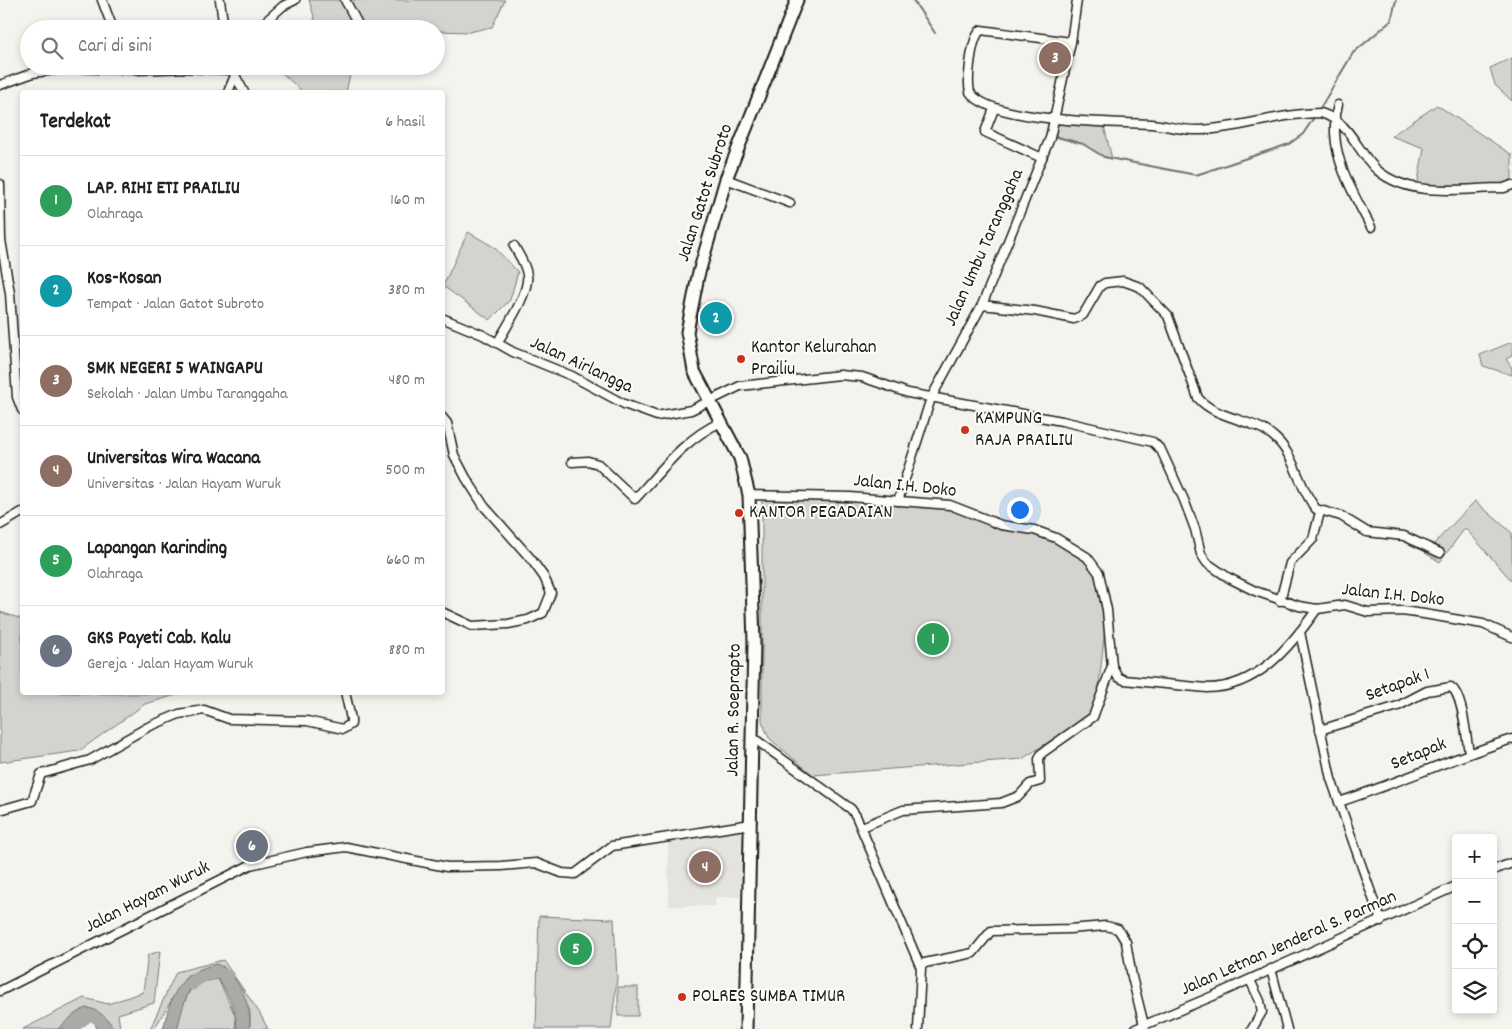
<!DOCTYPE html>
<html lang="id">
<head>
<meta charset="utf-8">
<style>
  :root { --surface:#fff; --page:#f6f6f6; --text:#222; --muted:#767676; --line:#e0e0e0; --accent:#c8321e }
  body { margin:0; font-family:Dekko,sans-serif; background:var(--page); color:var(--text) }
  .controls { position:absolute; right:15px; bottom:15px; display:grid; overflow:hidden; border-radius:5px; box-shadow:0 2px 8px #0003 }
  .controls button { width:45px; height:45px; display:grid; place-items:center; padding:0; border:0; border-bottom:1px solid var(--line); background:var(--surface); color:var(--text); font:25px sans-serif }
  .you { position:absolute; left:1019px; top:509px; width:18px; height:18px; margin:-12px; border:4px solid #fff; border-radius:50%; background:#1a73e8; box-shadow:0 0 0 8px #1a73e833 }
  .badge { display:grid; place-items:center; width:32px; height:32px; border-radius:50%; background:var(--accent); color:#fff; font-size:16px; font-weight:700 }
  .pin { position:absolute; translate:-50% -50%; border:2px solid #fff; box-shadow:0 1px 5px #0006 }
  .list { margin:0; padding:0; list-style:none }
  h2 { display:flex; justify-content:space-between; align-items:center; height:65px; margin:0; padding:0 20px; font-size:21px }
  h2 small { font-size:16px; font-weight:400; color:var(--muted) }
  .list li { display:grid; grid-template-columns:32px 1fr auto; gap:15px; align-items:center; box-sizing:border-box; height:90px; padding:0 20px; border-top:1px solid var(--line) }
  .list b { display:block; font-size:19px; white-space:nowrap }
  .list p { margin:0; font-size:16px; white-space:nowrap; color:var(--muted) }
  .list em { font-size:16px; font-style:normal; color:var(--muted) }
  .icon { flex:none; width:28px; height:28px; fill:none; stroke:currentColor; stroke-width:2; stroke-linecap:round; stroke-linejoin:round }
  .map { position:relative; flex:none; width:1512px; height:1029px; overflow:hidden }
  .search { position:absolute; background:var(--surface); box-shadow:0 2px 8px #0003; left:20px; top:20px; width:425px; height:55px; display:flex; align-items:center; gap:12px; box-sizing:border-box; padding:0 18px; border-radius:28px; color:var(--muted); font-size:19px }
  .panel { position:absolute; background:var(--surface); box-shadow:0 2px 8px #0003; left:20px; top:90px; width:425px; height:605px; border-radius:5px }
  .map>svg:first-child { display:block }
  .built { fill:#e4e3de }
  .green { fill:#d4d3cf; stroke:#787876 }
  .water { fill:#abaaa6; stroke:#72716f }
  .lines { fill:none; stroke-linecap:round; stroke-linejoin:round }
  .stream { stroke:#72716f; stroke-width:2 }
  .river { stroke:#abaaa6; stroke-width:11 }
  .minor-casing { stroke:#1c1c1c; stroke-width:11 }
  .highway-casing { stroke:#1c1c1c; stroke-width:15 }
  .minor { stroke:#fdfcf7; stroke-width:8 }
  .highway { stroke:#fdfcf7; stroke-width:11 }
  .poi-dot { fill:#c8321e; stroke:#fdfcf7; stroke-width:2 }
  .labels { text-anchor:middle; dominant-baseline:central; stroke-width:4; stroke-linejoin:round; paint-order:stroke }
  .street-label { font-size:19px; fill:#1c1c1c; stroke:#fdfcf7 }
  .poi-label { font-size:19px; fill:#1c1c1c; stroke:#fdfcf7; text-anchor:start }
</style>
</head>
<body>
<div class="map">
<svg width="1512" height="1029" viewBox="0 0 1512 1029">
  <rect width="100%" height="100%" fill="#f4f3ee"/>
  <filter id="ink" filterUnits="userSpaceOnUse"><feTurbulence type="fractalNoise" baseFrequency=".02" numOctaves="2"/><feDisplacementMap in="SourceGraphic" scale="10" xChannelSelector="R" yChannelSelector="G"/><feConvolveMatrix kernelMatrix="1 2 1 2 8 2 1 2 1" color-interpolation-filters="sRGB"/></filter>
  <g filter="url(#ink)">
    <!-- built -->
    <g class="built">
      <polygon points="1051,48 1063,50 1058,69 1047,66"/>
      <polygon points="742,830 740,897 715,897 716,906 669,906 668,838"/>
    </g>
    <!-- green -->
    <g class="green">
      <polygon points="309,0 505,0 492,27 469,32 436,31 436,29 289,29 315,20"/>
      <polygon points="1512,58 1512,101 1495,85 1490,68"/>
      <polygon points="274,66 352,66 346,92 303,92"/>
      <polygon points="1437,105 1512,155 1512,183 1506,185 1417,186 1424,148 1391,136"/>
      <polygon points="1054,120 1104,126 1112,159 1104,157 1083,144 1051,136"/>
      <polygon points="468,232 494,247 518,272 510,300 490,320 443,286"/>
      <polygon points="1512,342 1512,356 1506,359 1512,368 1512,375 1483,366 1480,355"/>
      <polygon points="762,499 847,501 960,510 999,530 1041,533 1068,549 1094,569 1098,580 1105,627 1097,705 1088,717 1022,759 813,775 769,738 762,721"/>
      <polygon points="1475,501 1512,533 1512,581 1465,528 1440,562 1425,553"/>
      <polygon points="0,612 22,619 22,692 122,694 183,693 145,704 79,751 0,762"/>
      <polygon points="539,916 614,919 617,979 611,1029 536,1029"/>
      <polygon points="160,951 154,1003 118,1014 120,1029 109,1029 86,1008 59,1029 23,1029 84,998 108,1004 143,992 148,955"/>
      <polygon points="223,960 259,1012 268,1029 250,1029 250,1011 223,966 187,975 154,1029 150,1029 176,972"/>
      <polygon points="218,979 235,1015 236,1029 172,1029 193,984"/>
      <rect x="618" y="987" width="20" height="29"/>
    </g>
    <!-- water -->
    <g class="water">
      <path d="M216,964C237,970 254,1009 249,1029H237C236,1006 226,991 214,973C187,974 183,1010 177,1029H163C172,994 178,973 216,964Z"/>
      <path d="M86,1008C97,1008 109,1019 114,1029H97L93,1018L86,1017L72,1029H58L76,1013Z"/>
    </g>
    <g class="lines">
      <!-- stream -->
      <g class="stream">
        <polyline points="913,0 935,33"/>
        <polyline points="1319,110 1353,53 1391,21 1396,0"/>
        <polyline points="1054,136 1083,144 1104,157 1196,175 1289,144 1303,134 1315,116"/>
      </g>
      <!-- river -->
      <g class="river">
        <path d="M192,985C200,976 217,970 229,976"/>
        <polyline points="72,1029 90,1015 101,1021 106,1029"/>
      </g>
      <!-- minor casing -->
      <g class="minor-casing">
        <g id="minor">
          <polyline points="102,0 113,29"/>
          <polyline points="220,0 224,29"/>
          <polyline points="345,0 359,26"/>
          <polyline points="257,29 283,6 295,0"/>
          <path d="M1071,42L981,30C971,38 967,80 970,92C990,123 1115,122 1152,124C1169,126 1185,131 1201,130C1242,128 1281,113 1321,113C1352,123 1356,151 1377,170C1411,199 1463,188 1504,188L1512,185"/>
          <polyline points="230,66 244,92"/>
          <polyline points="0,85 33,73 68,68 137,70 185,68 231,70"/>
          <polyline points="228,92 234,78"/>
          <path d="M1338,105C1326,150 1351,189 1371,227"/>
          <polyline points="994,109 985,132 1042,158"/>
          <polyline points="726,179 790,203"/>
          <polyline points="0,184 1,240 10,293 17,397 22,410"/>
          <path d="M982,305L1035,311L1074,319L1083,315L1100,286L1105,283L1123,281L1140,287L1168,316L1198,398C1217,420 1252,418 1273,436C1296,455 1298,487 1316,509L1341,516L1367,532L1404,536L1440,553"/>
          <polyline points="442,318 483,335 513,352 572,376 624,404 657,416 691,410 740,386 840,375 862,377 908,393 1062,421 1153,442 1161,450 1184,500 1195,529 1201,554 1207,563 1229,578 1255,591 1299,606 1317,609 1345,605 1368,612 1402,611 1424,614 1483,624 1512,637"/>
          <path d="M498,342C506,327 530,292 527,275C526,265 519,255 514,246"/>
          <polyline points="442,417 447,423 454,455 466,478 484,506 531,559 544,577 551,593 543,613 528,620 508,624 472,626 442,612"/>
          <path d="M572,462L588,461L598,464L635,499C662,470 684,439 721,422"/>
          <path d="M749,495L850,497L950,505L1001,525L1034,530L1056,538L1087,557L1099,573L1107,610L1112,666L1118,677L1124,680L1207,688C1257,688 1290,647 1317,609"/>
          <polyline points="898,501 931,398 982,305 1050,138 1071,42 1077,0"/>
          <polyline points="0,525 22,512"/>
          <polyline points="1280,601 1290,563 1313,539 1320,512"/>
          <polyline points="1300,632 1331,779 1381,921"/>
          <path d="M1320,730L1398,706L1427,691L1451,687C1463,695 1466,737 1469,752"/>
          <polyline points="752,737 851,809 856,816 921,968 918,1029"/>
          <path d="M1339,802C1397,783 1453,758 1512,739"/>
          <polyline points="0,810 32,801 41,774 90,760 148,727 179,714 204,710 229,719 307,721 343,729 351,724 351,719 345,692"/>
          <polyline points="862,827 903,810 1001,803 1019,796 1030,784 1040,781 1039,759 1042,753 1093,717 1112,666"/>
          <polyline points="1493,870 1512,863"/>
          <polyline points="920,964 973,953 991,931 1069,929 1106,926 1118,929 1126,942 1132,977 1144,1025"/>
          <polyline points="1271,969 1287,1029"/>
          <polyline points="1250,980 1260,1001 1262,1012 1252,1029"/>
          <polyline points="0,991 250,865 307,852 346,847 447,867 501,866 536,863 562,873 575,874 612,846 751,824"/>
          <polyline points="1135,1029 1213,996 1456,886"/>
        </g>
      </g>
      <!-- highway casing -->
      <g class="highway-casing">
        <polyline id="highway" points="746,1029 754,642 749,495 740,458 694,371 687,332 698,276 726,179 797,0"/>
      </g>
      <!-- minor -->
      <use href="#minor" class="minor"/>
      <!-- highway -->
      <use href="#highway" class="highway"/>
    </g>
  </g>
  <!-- markers -->
  <g class="poi-dot">
    <circle cx="741" cy="359" r="5"/>
    <circle cx="965" cy="430" r="5"/>
    <circle cx="739" cy="513" r="5"/>
    <circle cx="682" cy="997" r="5"/>
  </g>
  <g class="labels">
    <!-- street labels -->
    <g class="street-label">
      <text transform="translate(706 193) rotate(-72)">Jalan Gatot Subroto</text>
      <text transform="translate(985 248) rotate(-66)">Jalan Umbu Taranggaha</text>
      <text transform="translate(581 366) rotate(25)">Jalan Airlangga</text>
      <text transform="translate(905 487) rotate(6)">Jalan I.H. Doko</text>
      <text transform="translate(1393 596) rotate(6)">Jalan I.H. Doko</text>
      <text transform="translate(1398 686) rotate(-20)">Setapak 1</text>
      <text transform="translate(735 710) rotate(-89)">Jalan R. Soeprapto</text>
      <text transform="translate(1419 755) rotate(-22)">Setapak</text>
      <text transform="translate(148 898) rotate(-27)">Jalan Hayam Wuruk</text>
      <text transform="translate(1289 944) rotate(-24)">Jalan Letnan Jenderal S. Parman</text>
    </g>
    <!-- poi labels -->
    <g class="poi-label">
      <text x="751" y="348">Kantor Kelurahan<tspan x="751" dy="22">Prailiu</tspan></text>
      <text x="975" y="419">KAMPUNG<tspan x="975" dy="22">RAJA PRAILIU</tspan></text>
      <text x="749" y="513">KANTOR PEGADAIAN</text>
      <text x="692" y="997">POLRES SUMBA TIMUR</text>
    </g>
  </g>
</svg>
<div class="controls">
<button>+</button>
<button>−</button>
<button><svg class="icon" aria-label="locate" viewBox="0 0 24 24"><circle cx="12" cy="12" r="6"/><path d="M12 2v4M12 18v4M2 12h4M18 12h4"/></svg></button>
<button><svg class="icon" aria-label="layers" viewBox="0 0 24 24"><path d="M12 4l9 5-9 5-9-5zM3 14l9 5 9-5"/></svg></button>
</div>
<div class="you"></div>
<div class="pin badge" style="left:933px;top:639px;background:#2e9e5b">1</div>
<div class="pin badge" style="left:716px;top:318px;background:#0f9aa8">2</div>
<div class="pin badge" style="left:1055px;top:58px;background:#8d6e63">3</div>
<div class="pin badge" style="left:705px;top:867px;background:#8d6e63">4</div>
<div class="pin badge" style="left:576px;top:949px;background:#2e9e5b">5</div>
<div class="pin badge" style="left:252px;top:846px;background:#6b7280">6</div>
<div class="search"><svg class="icon" aria-label="search" viewBox="0 0 24 24"><circle cx="10" cy="10" r="6"/><path d="M15 15l6 6"/></svg>Cari di sini</div>
<section class="panel">
<h2>Terdekat<small>6 hasil</small></h2>
<ul class="list">
<li><span class="badge" style="background:#2e9e5b">1</span><div><b>LAP. RIHI ETI PRAILIU</b><p>Olahraga</p></div><em>160 m</em></li>
<li><span class="badge" style="background:#0f9aa8">2</span><div><b>Kos-Kosan</b><p>Tempat · Jalan Gatot Subroto</p></div><em>380 m</em></li>
<li><span class="badge" style="background:#8d6e63">3</span><div><b>SMK NEGERI 5 WAINGAPU</b><p>Sekolah · Jalan Umbu Taranggaha</p></div><em>480 m</em></li>
<li><span class="badge" style="background:#8d6e63">4</span><div><b>Universitas Wira Wacana</b><p>Universitas · Jalan Hayam Wuruk</p></div><em>500 m</em></li>
<li><span class="badge" style="background:#2e9e5b">5</span><div><b>Lapangan Karinding</b><p>Olahraga</p></div><em>660 m</em></li>
<li><span class="badge" style="background:#6b7280">6</span><div><b>GKS Payeti Cab. Kalu</b><p>Gereja · Jalan Hayam Wuruk</p></div><em>880 m</em></li>
</ul>
</section>
</div>
</body>
</html>
